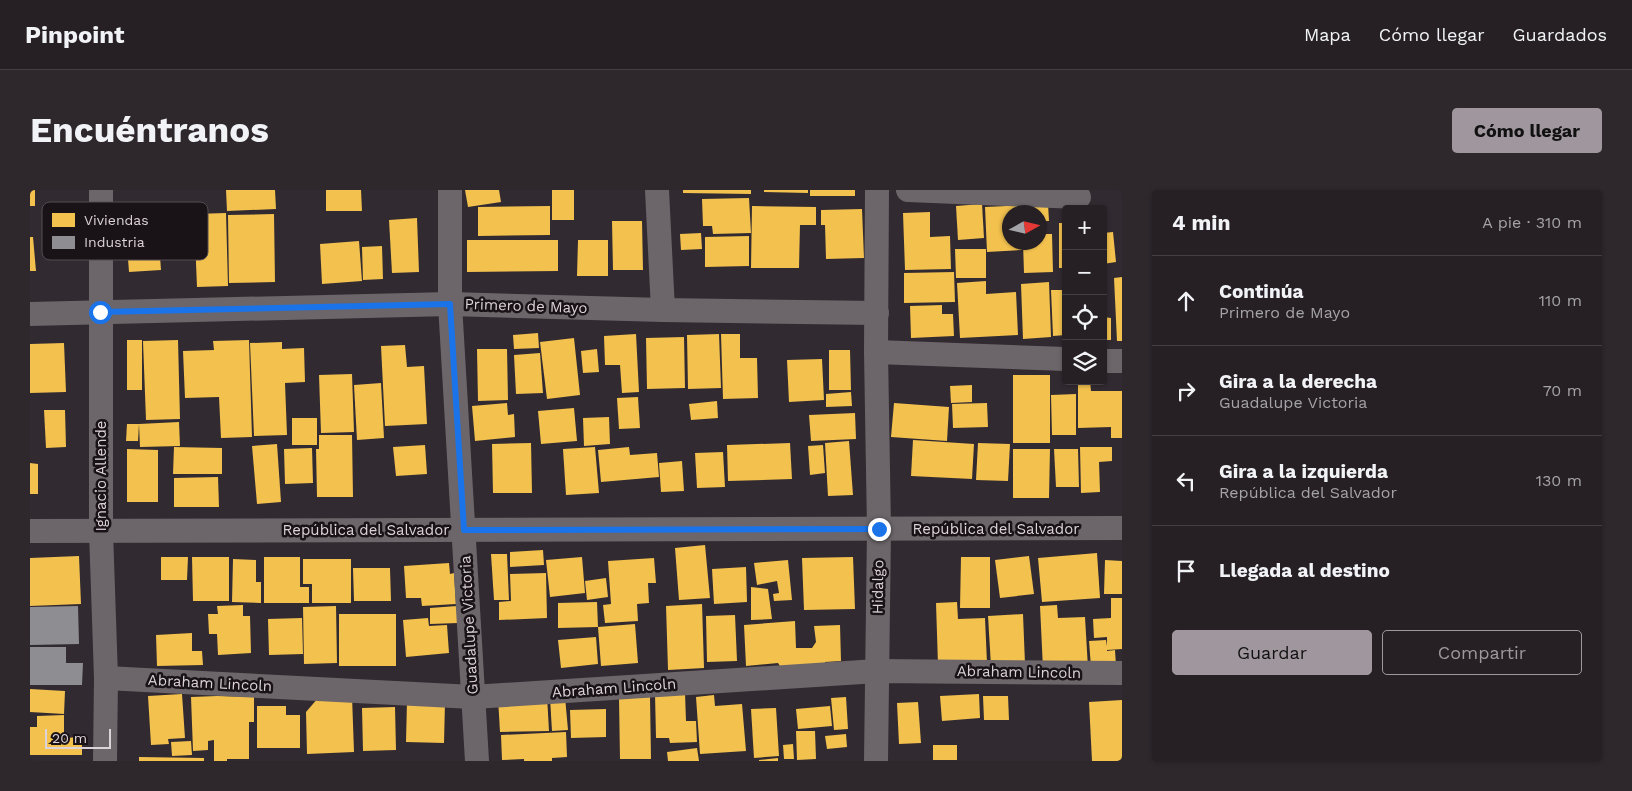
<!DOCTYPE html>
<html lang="es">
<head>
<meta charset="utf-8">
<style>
  :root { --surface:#262025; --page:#2e282d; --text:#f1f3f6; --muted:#a4a3a7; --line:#423e42; --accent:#a0979e }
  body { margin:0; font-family:"Work Sans",sans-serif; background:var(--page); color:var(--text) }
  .controls { position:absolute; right:15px; top:15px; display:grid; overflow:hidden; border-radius:5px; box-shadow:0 1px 4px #0004 }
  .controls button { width:45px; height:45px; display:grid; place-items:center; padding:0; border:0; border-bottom:1px solid var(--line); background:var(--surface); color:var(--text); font:25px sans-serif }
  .compass { position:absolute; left:972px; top:15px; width:45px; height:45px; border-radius:50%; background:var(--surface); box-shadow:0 1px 4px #0004; rotate:82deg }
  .scale { position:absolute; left:15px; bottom:12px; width:66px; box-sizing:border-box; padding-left:5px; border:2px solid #dcd2d9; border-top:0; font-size:14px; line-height:18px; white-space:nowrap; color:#dcd2d9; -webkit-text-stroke:4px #191217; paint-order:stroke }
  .stop { position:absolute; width:15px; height:15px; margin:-11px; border:4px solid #1a73e8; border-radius:50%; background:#fff }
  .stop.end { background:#1a73e8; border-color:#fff; box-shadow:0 1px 5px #0008 }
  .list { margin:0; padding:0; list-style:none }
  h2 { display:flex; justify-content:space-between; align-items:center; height:65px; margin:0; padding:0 20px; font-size:21px }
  h2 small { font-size:16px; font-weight:400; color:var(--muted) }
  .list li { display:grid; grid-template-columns:32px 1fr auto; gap:15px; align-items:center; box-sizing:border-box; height:90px; padding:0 20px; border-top:1px solid var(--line) }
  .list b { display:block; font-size:19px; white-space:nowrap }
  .list p { margin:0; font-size:16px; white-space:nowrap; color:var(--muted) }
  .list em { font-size:16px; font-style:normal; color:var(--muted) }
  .actions { display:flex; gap:10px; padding:15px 20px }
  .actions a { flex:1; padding:11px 0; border:1px solid var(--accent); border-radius:5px; text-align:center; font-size:18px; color:var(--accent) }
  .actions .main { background:var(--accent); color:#111 }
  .icon { flex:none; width:28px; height:28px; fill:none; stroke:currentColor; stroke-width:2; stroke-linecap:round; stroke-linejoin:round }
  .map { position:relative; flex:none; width:1092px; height:571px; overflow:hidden; border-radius:5px }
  header { display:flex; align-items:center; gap:30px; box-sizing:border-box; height:70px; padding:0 25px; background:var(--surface); border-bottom:1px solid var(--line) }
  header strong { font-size:24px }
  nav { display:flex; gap:28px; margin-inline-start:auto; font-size:18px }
  .intro { display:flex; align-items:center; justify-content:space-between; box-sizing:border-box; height:120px; padding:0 30px }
  h1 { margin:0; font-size:35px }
  .button { padding:12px 22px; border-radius:5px; background:var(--accent); color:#111; font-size:18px; font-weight:700 }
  main { display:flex; gap:30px; padding:0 30px }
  aside { flex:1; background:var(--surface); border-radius:5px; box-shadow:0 1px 4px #0004 }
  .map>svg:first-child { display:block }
  .homes { fill:#f2c14e }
  .industry { fill:#8d8d92 }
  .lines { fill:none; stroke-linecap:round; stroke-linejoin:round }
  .minor { stroke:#6c666a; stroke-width:24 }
  .route { stroke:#1a73e8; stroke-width:6 }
  .labels { text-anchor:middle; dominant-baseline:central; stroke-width:5; stroke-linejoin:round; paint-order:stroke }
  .street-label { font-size:15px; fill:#dcd2d9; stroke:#191217 }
  .key { fill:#191217; stroke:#544c51; stroke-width:1 }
  .key-label { font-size:14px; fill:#dcd2d9 }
</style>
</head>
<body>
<header>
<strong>Pinpoint</strong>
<nav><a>Mapa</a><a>Cómo llegar</a><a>Guardados</a></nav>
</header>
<div class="intro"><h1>Encuéntranos</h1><a class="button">Cómo llegar</a></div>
<main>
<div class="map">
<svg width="1092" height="571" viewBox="0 0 1092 571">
  <rect width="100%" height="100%" fill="#322a31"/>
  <!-- homes -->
  <g class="homes">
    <rect x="0" y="0" width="5" height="16"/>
    <polygon points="196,0 245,0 246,19 197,21"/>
    <polygon points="296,0 331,0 332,21 296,21"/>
    <polygon points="435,0 469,0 471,12 438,17"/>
    <rect x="522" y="0" width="22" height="30"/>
    <polygon points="653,0 721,0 721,4 653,3"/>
    <polygon points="734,0 778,0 778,3 734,2"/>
    <rect x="780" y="0" width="45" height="6"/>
    <polygon points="719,8 721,43 683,44 682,36 673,36 672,9"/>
    <polygon points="952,14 954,48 928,50 926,16"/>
    <polygon points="1018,14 1019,31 1009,31 1009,22 979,22 979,52 992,52 992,60 957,62 955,17"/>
    <polygon points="520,16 520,45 448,46 448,17"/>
    <polygon points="722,16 786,17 786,35 770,35 769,78 721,78"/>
    <polygon points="832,19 834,68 796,69 795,35 791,35 791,20"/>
    <polygon points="900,22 900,47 920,46 921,79 875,80 873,23"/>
    <polygon points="196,23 198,96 167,97 164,24"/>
    <polygon points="244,24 245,92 199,93 198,25"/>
    <polygon points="127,26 131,80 99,82 95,29"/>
    <polygon points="387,28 389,82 362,83 359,30"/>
    <polygon points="582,31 612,31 613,80 583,80"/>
    <polygon points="1009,33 1014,33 1014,44 1022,44 1023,82 994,83 993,52 1009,52"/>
    <rect x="1029" y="33" width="7" height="45"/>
    <polygon points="1083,42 1086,72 1073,74 1073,43"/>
    <polygon points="671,43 672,59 651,60 650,44"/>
    <polygon points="719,46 719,76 675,77 675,47"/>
    <polygon points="0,47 3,47 6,81 0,81"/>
    <polygon points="437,50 528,50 528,81 437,82"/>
    <polygon points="548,50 578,50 578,86 547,86"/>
    <polygon points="329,51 332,91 292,94 290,54"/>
    <polygon points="352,56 353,89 333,90 332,57"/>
    <polygon points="925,59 956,59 956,88 926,88"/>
    <polygon points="924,82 925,112 874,113 874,83"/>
    <polygon points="1092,87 1092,151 1087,151 1084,88"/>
    <polygon points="956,91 956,104 986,102 988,145 930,148 927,93"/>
    <polygon points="1019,92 1021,147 993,149 991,94"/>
    <polygon points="1021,100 1036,100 1036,145 1023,146"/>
    <polygon points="912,115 912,124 923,124 924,146 881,148 880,116"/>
    <polygon points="1073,127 1081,128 1081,150 1073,150"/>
    <polygon points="508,143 509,158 484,159 483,145"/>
    <polygon points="606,144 609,202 592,203 590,175 575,175 574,146"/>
    <polygon points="689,144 691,198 658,199 657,145"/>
    <polygon points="691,144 710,144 710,168 727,168 728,208 693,209"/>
    <polygon points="654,147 655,198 617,199 616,148"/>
    <polygon points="544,148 550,205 517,209 510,152"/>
    <rect x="97" y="150" width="15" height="50"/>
    <polygon points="148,150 150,229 116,230 113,151"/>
    <polygon points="219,150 222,247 191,248 189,207 155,208 153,161 184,160 183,151"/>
    <polygon points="252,152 252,159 274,158 275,192 255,193 257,245 224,246 220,153"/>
    <polygon points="34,153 36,202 0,203 0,154"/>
    <polygon points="375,155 377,177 394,176 397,234 355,236 351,156"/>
    <polygon points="447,159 477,159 478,210 448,211"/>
    <polygon points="567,159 569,182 553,183 551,161"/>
    <polygon points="799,160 820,160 821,200 799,200"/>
    <polygon points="510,163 513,203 486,204 484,165"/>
    <polygon points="792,169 794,210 759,212 757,170"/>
    <polygon points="322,184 324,242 291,243 289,185"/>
    <rect x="983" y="185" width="37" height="68"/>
    <polygon points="1048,191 1060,191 1061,201 1092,201 1092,248 1081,248 1081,237 1048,238"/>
    <polygon points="351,193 354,248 327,250 324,195"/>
    <polygon points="942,195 942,212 921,213 920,196"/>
    <polygon points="821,202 822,216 796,217 796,204"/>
    <polygon points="1046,204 1046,245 1022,245 1021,205"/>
    <polygon points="608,207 610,238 589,239 587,208"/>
    <polygon points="687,211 688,228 661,230 659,214"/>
    <polygon points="477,213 478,225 484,224 485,247 445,251 442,216"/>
    <polygon points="864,213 919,217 917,251 861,247"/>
    <polygon points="957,213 958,237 923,238 922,214"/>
    <polygon points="544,218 547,251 511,254 508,221"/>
    <polygon points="14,220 35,220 36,257 16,258"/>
    <polygon points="825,223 826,249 781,251 779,225"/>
    <polygon points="579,227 580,254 554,256 553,228"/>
    <rect x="262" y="228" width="25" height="27"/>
    <polygon points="149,232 150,256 110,257 109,234"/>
    <polygon points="97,234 109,234 108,251 96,251"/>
    <polygon points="289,245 322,245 323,307 287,307 286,259 289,259"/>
    <polygon points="883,250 944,254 942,289 881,286"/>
    <polygon points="819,251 823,305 798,306 795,253"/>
    <polygon points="501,253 502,303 463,303 462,254"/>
    <polygon points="760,253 762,289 698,291 697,255"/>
    <polygon points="948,253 980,254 978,291 946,290"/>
    <polygon points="247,254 251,312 227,314 222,256"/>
    <polygon points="395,255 397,284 366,286 363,257"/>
    <polygon points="793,255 795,283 780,285 778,256"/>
    <polygon points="144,257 192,258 192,284 143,284"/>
    <polygon points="565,257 569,303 536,305 533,259"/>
    <polygon points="599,257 600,265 627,263 629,287 571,292 568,260"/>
    <polygon points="1050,257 1082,257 1082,271 1069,272 1070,302 1051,303"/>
    <polygon points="282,258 283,293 255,294 254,259"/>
    <polygon points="97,259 128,260 128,312 97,312"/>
    <polygon points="983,259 1020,259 1019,308 983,308"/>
    <polygon points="1024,259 1048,259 1049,297 1026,297"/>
    <polygon points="693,262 695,297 667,298 665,263"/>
    <polygon points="652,271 654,301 631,302 629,273"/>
    <polygon points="0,273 8,274 8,304 0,304"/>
    <polygon points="188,287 189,317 144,317 144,288"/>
    <polygon points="675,355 680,408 649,410 645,358"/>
    <polygon points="513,360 514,375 480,377 480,362"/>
    <polygon points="1067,363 1070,408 1012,412 1008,368"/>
    <polygon points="461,364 477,364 479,410 464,410"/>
    <polygon points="49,366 51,414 0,416 0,368"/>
    <polygon points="999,366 1004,404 970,408 965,370"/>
    <polygon points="131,367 158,367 157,390 131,390"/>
    <polygon points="162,367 199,367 199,411 163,411"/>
    <polygon points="234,367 270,367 270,397 279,397 279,413 234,413"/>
    <polygon points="552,367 555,403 520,407 516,370"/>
    <polygon points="823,367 825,419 774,420 772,368"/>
    <polygon points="931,367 960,367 960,418 930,418"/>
    <polygon points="624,368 626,393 618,393 619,413 607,414 608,431 575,433 573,415 581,414 578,371"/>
    <polygon points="203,369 226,370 226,392 231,392 231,413 202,412"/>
    <polygon points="273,369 321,369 321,413 282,413 282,394 273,394"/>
    <polygon points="758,370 762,410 744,411 743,404 749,403 747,391 727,395 724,373"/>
    <polygon points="1075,370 1092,371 1092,404 1074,404"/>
    <polygon points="419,373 420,384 424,383 426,414 392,416 391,408 376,408 374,376"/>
    <polygon points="716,377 717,412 684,414 682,379"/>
    <polygon points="323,378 360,378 361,411 324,411"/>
    <polygon points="516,383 517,428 469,430 469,412 481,411 480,384"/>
    <polygon points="576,388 578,407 557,410 555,391"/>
    <polygon points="721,397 738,399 742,429 721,430"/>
    <polygon points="1081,408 1092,408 1092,459 1077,460 1077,461 1085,460 1086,476 1061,477 1059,451 1076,450 1077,456 1077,447 1064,448 1063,429 1081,428"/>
    <polygon points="567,412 568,437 528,438 528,413"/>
    <polygon points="927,412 928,429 955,428 957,473 908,475 906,413"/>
    <polygon points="672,414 674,478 638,480 636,416"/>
    <polygon points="213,415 213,426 220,426 221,463 188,465 187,444 179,444 178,424 188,424 187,416"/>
    <polygon points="1027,415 1028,428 1055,427 1058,478 1013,479 1010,416"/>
    <polygon points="306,416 307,473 274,474 273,417"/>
    <polygon points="427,416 428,433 400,434 400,418"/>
    <rect x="309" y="424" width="57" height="52"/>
    <polygon points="993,424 995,474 961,476 958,426"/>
    <polygon points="705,425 707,471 677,472 676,426"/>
    <polygon points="272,428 273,464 239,465 238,429"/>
    <polygon points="398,428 399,436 417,435 419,463 376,467 373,430"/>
    <polygon points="765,431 766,458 782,458 786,452 784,436 810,435 811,471 795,472 795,479 753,481 748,473 716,476 714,435"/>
    <polygon points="605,434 608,473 571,476 568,437"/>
    <polygon points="162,443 162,461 172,461 173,475 127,476 126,445"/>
    <polygon points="566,447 568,474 531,478 528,450"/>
    <polygon points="301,493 322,506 324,562 277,564 276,522"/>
    <polygon points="0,499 35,501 34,524 0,522"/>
    <polygon points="655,503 656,531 666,531 667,552 640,553 639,548 626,548 625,504"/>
    <polygon points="152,504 155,548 138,549 139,554 121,555 118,506"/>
    <polygon points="949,504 950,528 912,531 910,506"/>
    <polygon points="684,505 685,516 712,514 716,561 670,564 666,507"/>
    <polygon points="187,506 224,507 224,532 219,532 219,569 197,569 197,571 184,571 184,550 178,551 178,560 163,561 161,507"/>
    <polygon points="517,506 519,541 470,542 468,508"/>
    <polygon points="953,506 978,506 979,530 954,530"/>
    <polygon points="535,507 538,540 522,541 520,508"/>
    <polygon points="620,507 621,569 590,569 589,508"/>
    <polygon points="816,507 818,539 804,540 801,508"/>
    <polygon points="1092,510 1092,571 1062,571 1059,512"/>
    <polygon points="377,511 415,512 414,553 376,552"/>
    <polygon points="888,512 891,553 869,554 867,513"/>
    <polygon points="227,516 256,516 256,525 270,525 270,558 227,558"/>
    <polygon points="800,516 802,536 768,539 766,519"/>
    <polygon points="365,517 366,560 333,561 332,518"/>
    <polygon points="746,518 749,566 724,568 721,519"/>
    <polygon points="576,519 576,547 541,548 540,520"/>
    <polygon points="34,525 34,548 52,547 52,565 0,565 0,537 7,537 7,526"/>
    <polygon points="766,541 785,541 786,569 767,570"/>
    <polygon points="536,542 537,567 522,568 522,571 494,571 494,569 472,570 471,545"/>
    <polygon points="816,544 817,557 797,559 795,546"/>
    <polygon points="161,551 162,565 142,566 141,552"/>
    <polygon points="763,554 764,569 754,569 753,555"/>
    <rect x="903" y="555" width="24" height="15"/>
    <polygon points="667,558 669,571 638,571 637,562"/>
    <polygon points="109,567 174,568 174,571 109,571"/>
    <polygon points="748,568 748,571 729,571 729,570"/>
  </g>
  <!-- industry -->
  <g class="industry">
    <polygon points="48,416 49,454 0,455 0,417"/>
    <polygon points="0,457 36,457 36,473 53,473 52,495 0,495"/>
  </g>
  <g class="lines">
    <!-- minor -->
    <g class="minor">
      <polyline points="71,0 71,341 76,488 75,571"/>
      <polyline points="420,0 420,114 447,571"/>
      <polyline points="627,0 633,120"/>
      <polyline points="878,0 1049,7"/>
      <polyline points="0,124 420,114 633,120 847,123"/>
      <polyline points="846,162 1036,169"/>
      <polyline points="1073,171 1092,171"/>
      <polyline points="0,341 1092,338"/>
      <polyline points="76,488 443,507 847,481 1092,483"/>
      <polyline points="846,571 849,339 846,162 847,0"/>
    </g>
  </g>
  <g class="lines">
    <!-- route -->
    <polyline class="route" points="70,122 420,114 434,340 849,339"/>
  </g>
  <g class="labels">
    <!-- street labels -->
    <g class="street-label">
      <text transform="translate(496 116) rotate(2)">Primero de Mayo</text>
      <text transform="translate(71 286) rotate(-90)">Ignacio Allende</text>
      <text x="966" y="339">República del Salvador</text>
      <text x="336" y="340">República del Salvador</text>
      <text transform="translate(848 397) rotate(-89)">Hidalgo</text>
      <text transform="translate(439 435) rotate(-93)">Guadalupe Victoria</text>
      <text transform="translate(989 482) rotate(1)">Abraham Lincoln</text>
      <text transform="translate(180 493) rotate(3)">Abraham Lincoln</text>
      <text transform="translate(584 498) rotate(-4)">Abraham Lincoln</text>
    </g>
  </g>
  <!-- legend -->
  <rect x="12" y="12" width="166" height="58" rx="8" class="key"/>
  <rect x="22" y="23" width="23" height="14" fill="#f2c14e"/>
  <rect x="22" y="46" width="23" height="13" fill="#8d8d92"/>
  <g class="key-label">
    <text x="54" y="35">Viviendas</text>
    <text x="54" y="57">Industria</text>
  </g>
</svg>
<div class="controls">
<button>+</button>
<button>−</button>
<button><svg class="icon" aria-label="locate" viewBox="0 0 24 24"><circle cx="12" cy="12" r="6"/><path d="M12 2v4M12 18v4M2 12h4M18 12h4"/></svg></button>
<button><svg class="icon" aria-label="layers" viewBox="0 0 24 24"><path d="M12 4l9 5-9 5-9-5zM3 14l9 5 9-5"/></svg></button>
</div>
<svg class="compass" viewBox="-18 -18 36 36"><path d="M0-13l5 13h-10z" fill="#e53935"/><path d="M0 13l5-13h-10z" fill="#a4a3a7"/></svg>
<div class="scale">20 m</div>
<div class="stop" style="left:70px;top:122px"></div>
<div class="stop end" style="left:849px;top:339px"></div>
</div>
<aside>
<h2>4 min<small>A pie · 310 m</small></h2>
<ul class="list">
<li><svg class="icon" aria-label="ahead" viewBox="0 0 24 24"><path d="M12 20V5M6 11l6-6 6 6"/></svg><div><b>Continúa</b><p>Primero de Mayo</p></div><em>110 m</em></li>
<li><svg class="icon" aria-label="right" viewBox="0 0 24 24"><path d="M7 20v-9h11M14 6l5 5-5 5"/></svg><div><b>Gira a la derecha</b><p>Guadalupe Victoria</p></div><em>70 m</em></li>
<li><svg class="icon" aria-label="left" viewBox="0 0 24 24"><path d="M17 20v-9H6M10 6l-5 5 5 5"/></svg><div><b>Gira a la izquierda</b><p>República del Salvador</p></div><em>130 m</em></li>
<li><svg class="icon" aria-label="arrive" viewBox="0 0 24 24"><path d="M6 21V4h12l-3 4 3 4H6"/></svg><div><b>Llegada al destino</b></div></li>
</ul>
<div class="actions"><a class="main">Guardar</a><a>Compartir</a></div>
</aside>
</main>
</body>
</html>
